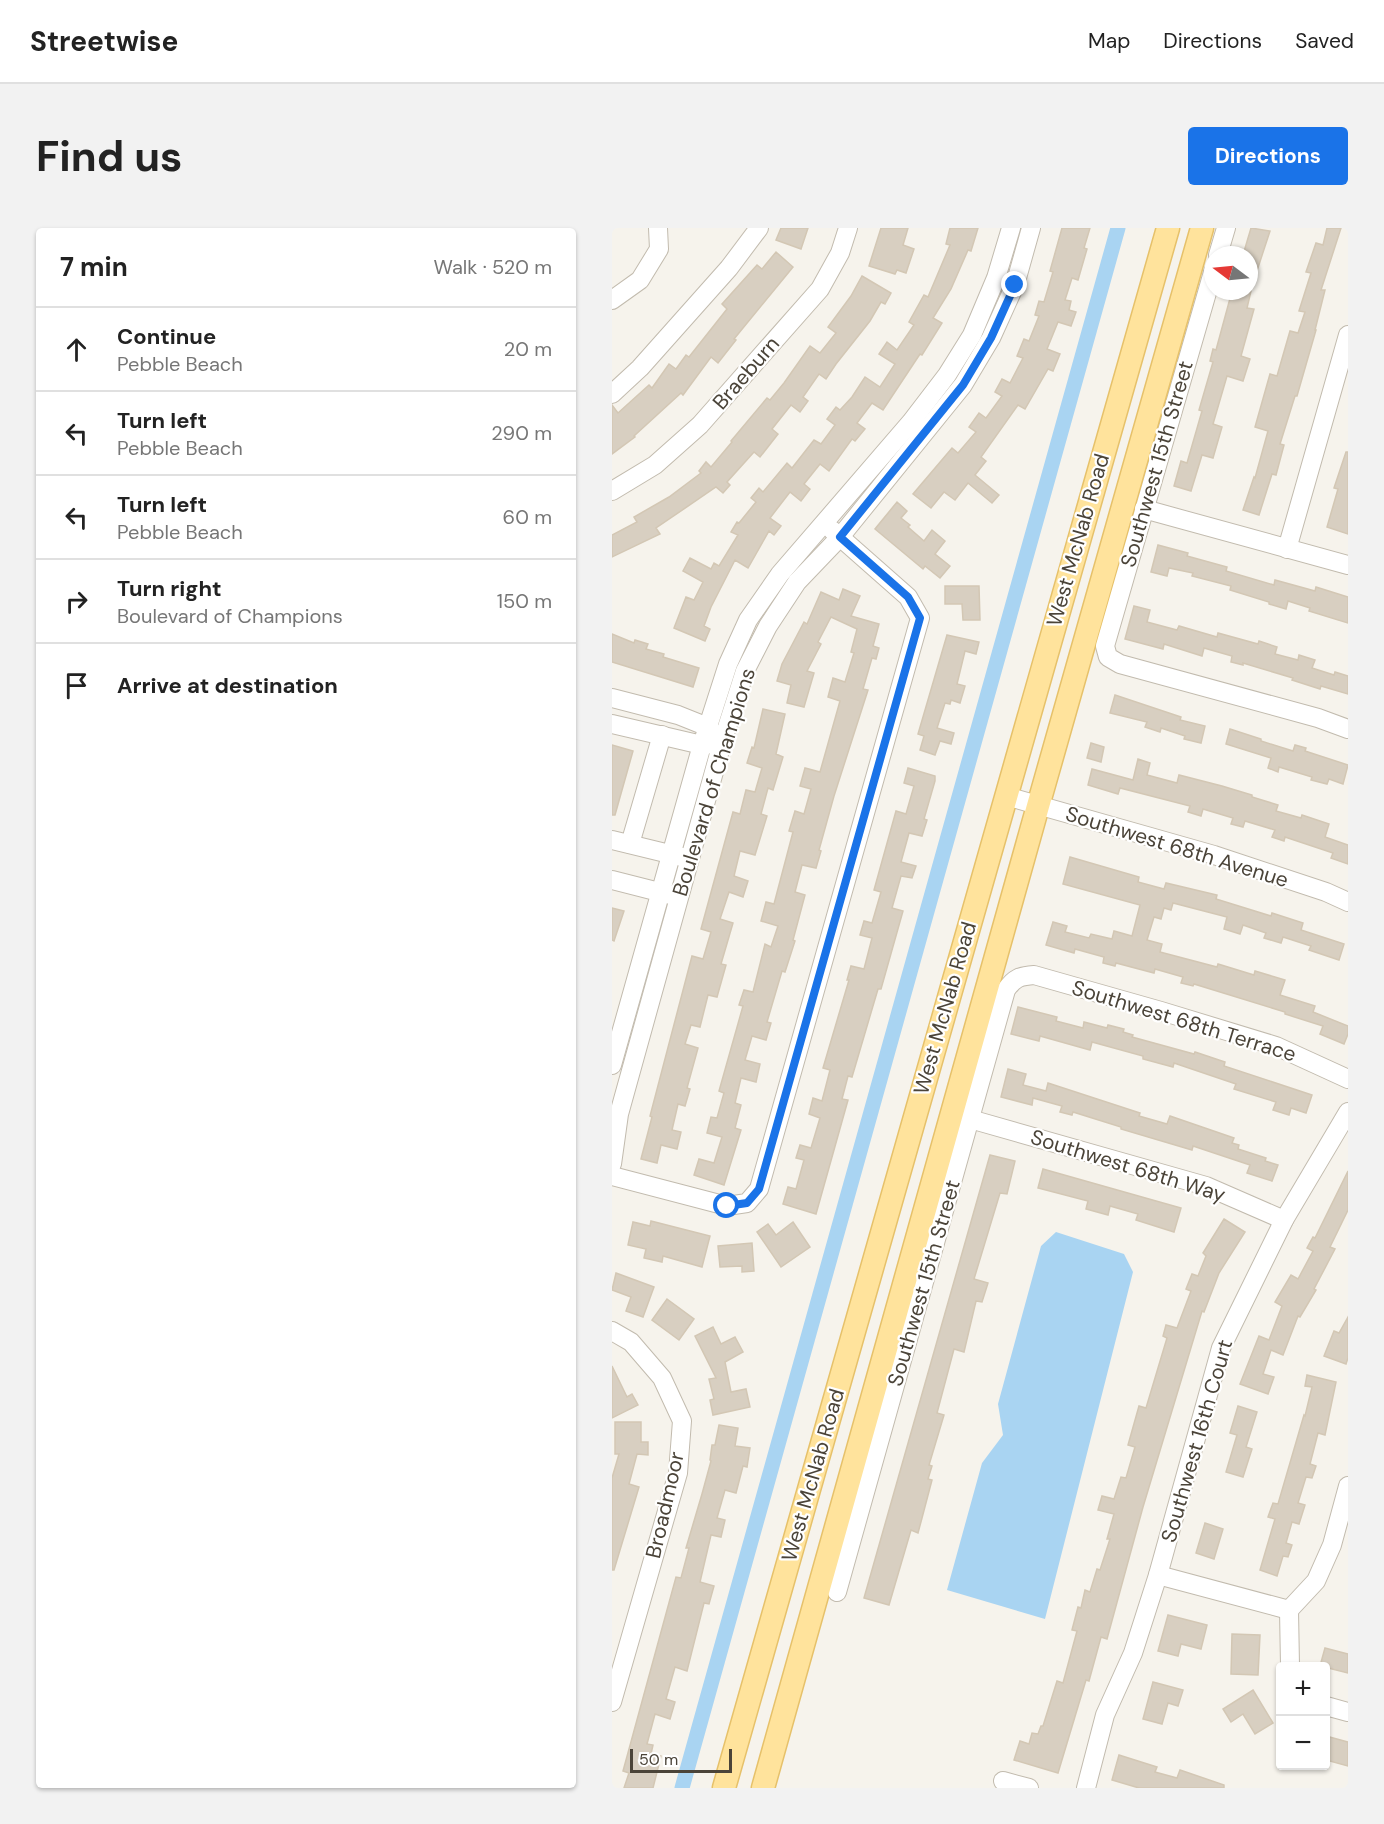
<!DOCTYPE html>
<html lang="en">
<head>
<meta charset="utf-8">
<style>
  :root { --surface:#fff; --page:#f2f2f2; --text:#222; --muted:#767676; --line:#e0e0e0; --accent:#1a73e8 }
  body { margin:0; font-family:"DM Sans",sans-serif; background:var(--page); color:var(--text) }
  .controls { position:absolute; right:18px; bottom:18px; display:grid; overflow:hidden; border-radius:6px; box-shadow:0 2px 4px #0004 }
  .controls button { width:54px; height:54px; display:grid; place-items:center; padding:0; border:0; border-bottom:2px solid var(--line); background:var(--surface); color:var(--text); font:30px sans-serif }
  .compass { position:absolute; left:592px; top:18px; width:54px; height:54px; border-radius:50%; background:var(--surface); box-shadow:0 2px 4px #0004; rotate:286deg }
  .scale { position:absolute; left:18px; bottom:15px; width:102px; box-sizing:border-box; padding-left:6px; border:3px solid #4b4439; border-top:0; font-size:16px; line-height:21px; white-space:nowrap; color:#4b4439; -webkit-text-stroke:4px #fff; paint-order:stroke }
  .stop { position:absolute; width:18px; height:18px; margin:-14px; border:4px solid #1a73e8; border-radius:50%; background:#fff }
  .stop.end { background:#1a73e8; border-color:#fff; box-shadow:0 2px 6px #0008 }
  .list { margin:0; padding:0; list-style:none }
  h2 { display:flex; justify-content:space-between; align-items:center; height:78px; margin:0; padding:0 24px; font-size:26px }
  h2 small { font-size:20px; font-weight:400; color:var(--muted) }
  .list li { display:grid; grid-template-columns:39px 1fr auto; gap:18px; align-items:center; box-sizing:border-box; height:84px; padding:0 24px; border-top:2px solid var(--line) }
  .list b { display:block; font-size:22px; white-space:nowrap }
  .list p { margin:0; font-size:20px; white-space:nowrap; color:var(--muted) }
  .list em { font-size:20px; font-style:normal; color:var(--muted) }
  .icon { flex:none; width:33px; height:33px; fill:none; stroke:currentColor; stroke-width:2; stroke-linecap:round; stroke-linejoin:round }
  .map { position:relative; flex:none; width:736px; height:1560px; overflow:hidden; border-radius:6px }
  header { display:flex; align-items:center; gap:36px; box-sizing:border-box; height:84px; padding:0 30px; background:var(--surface); border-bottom:2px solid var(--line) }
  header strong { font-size:28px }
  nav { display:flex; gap:33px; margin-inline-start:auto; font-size:21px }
  .intro { display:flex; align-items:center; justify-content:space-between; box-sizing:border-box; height:144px; padding:0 36px }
  h1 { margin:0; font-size:42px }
  .button { padding:15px 27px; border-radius:6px; background:var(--accent); color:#fff; font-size:21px; font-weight:700 }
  main { display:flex; gap:36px; padding:0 36px }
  aside { flex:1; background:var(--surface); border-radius:6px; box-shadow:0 2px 4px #0004 }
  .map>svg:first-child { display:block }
  .water { fill:#a9d4f2 }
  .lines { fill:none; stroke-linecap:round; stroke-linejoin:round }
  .canal { stroke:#a9d4f2; stroke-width:15 }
  .building { fill:#d8cfc1; stroke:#d3c7b4; stroke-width:1.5 }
  .minor-casing { stroke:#c2bbae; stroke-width:20 }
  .major-casing { stroke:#e6c16a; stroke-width:25 }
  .minor { stroke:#fff; stroke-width:18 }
  .major { stroke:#ffe39c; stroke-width:22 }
  .route { stroke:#1a73e8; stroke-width:8 }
  .labels { text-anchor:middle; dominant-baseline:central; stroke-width:4.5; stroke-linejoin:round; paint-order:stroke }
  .street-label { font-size:21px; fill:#4b4439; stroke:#fff }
</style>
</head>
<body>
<header>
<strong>Streetwise</strong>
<nav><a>Map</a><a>Directions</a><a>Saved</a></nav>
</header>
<div class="intro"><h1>Find us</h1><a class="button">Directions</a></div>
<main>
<aside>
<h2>7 min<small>Walk · 520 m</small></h2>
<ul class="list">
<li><svg class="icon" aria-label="ahead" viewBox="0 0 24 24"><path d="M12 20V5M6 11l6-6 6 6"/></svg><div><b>Continue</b><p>Pebble Beach</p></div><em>20 m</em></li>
<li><svg class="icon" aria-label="left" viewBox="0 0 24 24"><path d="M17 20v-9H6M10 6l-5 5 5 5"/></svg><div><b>Turn left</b><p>Pebble Beach</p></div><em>290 m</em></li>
<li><svg class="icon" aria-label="left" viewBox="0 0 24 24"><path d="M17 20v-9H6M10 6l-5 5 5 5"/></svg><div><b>Turn left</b><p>Pebble Beach</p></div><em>60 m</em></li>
<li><svg class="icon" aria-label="right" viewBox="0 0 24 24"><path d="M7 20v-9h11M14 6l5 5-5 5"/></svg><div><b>Turn right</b><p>Boulevard of Champions</p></div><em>150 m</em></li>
<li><svg class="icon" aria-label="arrive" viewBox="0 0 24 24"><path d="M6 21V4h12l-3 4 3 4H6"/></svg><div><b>Arrive at destination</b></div></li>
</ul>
</aside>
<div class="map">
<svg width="736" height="1560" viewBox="0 0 736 1560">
  <rect width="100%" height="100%" fill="#f6f3ec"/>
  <!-- water -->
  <polygon class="water" points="444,1004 512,1026 521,1044 433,1391 335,1362 370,1235 391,1207 386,1176 429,1018"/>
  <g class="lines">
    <!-- canal -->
    <polyline class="canal" points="70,1560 506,0"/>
  </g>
  <!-- building -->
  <g class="building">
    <polygon points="169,0 196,0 189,21 164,12"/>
    <polygon points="269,0 296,0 291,17 302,21 294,45 285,42 283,46 257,38"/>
    <polygon points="338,0 366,0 359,23 356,22 339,61 321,90 330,95 310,127 308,126 271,182 260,175 245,195 253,201 243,213 240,211 217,243 208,236 192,256 198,261 189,273 178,264 158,290 169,298 162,307 157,303 136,340 123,332 99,379 92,398 98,401 93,413 62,400 74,369 82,372 91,354 71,343 78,330 99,341 102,335 107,338 126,307 119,304 125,294 127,295 144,274 139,270 147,260 151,264 175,235 180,240 202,212 209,216 223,197 215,191 224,179 228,182 240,169 253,149 268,159 283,136 267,126 275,114 285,122 302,97 297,94 312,67 316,69 338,17 334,16"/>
    <polygon points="450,0 478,0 472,20 475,21 466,52 460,50 453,72 459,73 457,82 464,84 459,98 446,94 435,121 448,126 441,143 436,141 413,181 406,177 369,229 374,233 363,247 387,267 380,275 356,255 343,272 332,264 319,280 301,266 340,220 346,225 364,204 357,199 367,185 374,190 390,168 383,164 390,151 398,155 411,130 405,128 412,111 417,113 427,88 423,87 427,73 432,74 441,44 438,43"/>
    <polygon points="639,0 658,3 640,58 637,57 637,27 631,27"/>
    <polygon points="715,0 729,0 709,62 713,62 703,102 704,102 685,168 683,168 668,216 672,217 664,247 660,246 647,287 631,282 642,249 643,250 656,203 643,199 658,146 665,148 678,103 686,105 693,84 687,83 699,45 694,44 704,15 711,17"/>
    <polygon points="164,24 181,39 122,111 124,112 106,135 99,129 71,167 69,165 22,208 23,209 0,226 0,177 6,185 37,157 40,160 57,136 64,141 74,127 77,129 115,81 110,76 145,37 150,41"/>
    <polygon points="250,48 279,65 273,76 269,74 258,93 224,136 214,151 207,146 191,169 196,173 188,184 179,177 160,201 166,206 148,229 142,224 115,254 118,257 111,265 104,259 44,300 48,306 0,329 0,307 25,294 22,289 57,269 89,245 87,243 94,234 99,239 120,214 119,213 155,170 158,172 172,155 198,118 208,125 224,105 216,99 239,68"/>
    <polygon points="620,63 639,63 635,80 642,81 629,128 638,131 631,153 615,148 601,196 610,199 601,230 590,227 579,263 562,258 569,233 575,235 590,183 587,182 601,134 598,133 601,121 604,122"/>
    <polygon points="734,224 736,224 736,306 715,299 726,261 722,260"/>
    <polygon points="285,274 295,283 289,290 298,297 296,299 312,313 320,302 333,313 323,326 338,338 328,350 313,338 311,341 263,301"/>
    <polygon points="546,317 576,325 575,328 615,339 614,343 662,357 663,352 703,363 704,359 736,369 736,395 697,383 698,380 676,373 674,381 657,376 657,374 618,362 619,358 580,348 581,345 557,340 555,348 539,344"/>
    <polygon points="333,358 367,358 368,392 351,392 350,376 333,376"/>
    <polygon points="231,361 248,368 239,388 267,396 261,418 267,420 264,431 260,430 251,461 256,462 222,568 207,622 209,623 204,640 190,637 183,664 193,667 181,712 183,713 173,744 170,743 155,794 159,795 154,812 140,808 133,832 148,836 144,854 129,850 123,875 129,877 123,900 129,902 112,957 82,947 87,931 102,935 110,909 95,905 99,889 105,890 112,865 107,863 131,778 127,777 132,762 141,764 153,716 159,719 166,698 149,693 154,674 162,676 181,604 177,603 183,583 192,586 199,561 188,558 193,540 208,544 228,473 216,469 221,450 233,454 242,425 239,424 245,401 219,389 206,414 209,416 195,443 202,445 192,479 175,475 179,457 165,453 170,436 192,394 195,396 209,364 227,372"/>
    <polygon points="522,378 538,382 535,394 565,402 567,398 605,409 606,405 646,416 647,413 665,419 663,426 686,432 687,427 703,432 700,440 722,447 723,444 736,448 736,466 709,458 708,461 680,452 681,450 631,435 631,437 619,434 620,428 592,420 590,428 552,416 551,421 513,411"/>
    <polygon points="0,406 22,415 23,412 36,416 34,421 52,426 51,429 87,440 81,459 0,434"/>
    <polygon points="335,407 367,414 364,426 353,423 345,456 353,458 348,475 339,472 338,476 333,475 325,500 342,505 339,516 328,513 323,527 308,522 312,508 306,506"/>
    <polygon points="503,467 569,489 568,492 593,498 589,515 572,511 573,508 549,500 548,504 533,499 535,494 498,485"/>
    <polygon points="151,481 173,486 164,526 171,529 161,562 156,560 149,586 155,588 143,627 128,623 122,648 136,653 131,669 117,664 108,691 121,695 109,736 114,737 105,769 96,767 88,799 79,797 73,816 86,820 75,860 78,861 73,878 66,876 60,902 69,904 65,921 49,917 45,935 29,931 40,889 38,888 80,728 91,731 99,704 89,701 121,584 128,586 134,562 143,564 150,540 135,535 140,519 142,520"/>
    <polygon points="618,501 649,511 649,513 681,523 683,517 694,520 693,523 736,537 731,556 717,551 715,556 699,552 700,549 667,539 666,544 656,540 659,530 614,516"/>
    <polygon points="479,515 492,519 489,534 475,530"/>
    <polygon points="0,517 21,523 3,587 0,587"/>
    <polygon points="526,531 538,535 535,547 565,555 567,547 610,558 640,567 640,569 666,577 664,583 689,590 690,587 717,596 713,609 736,617 736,636 719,630 721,625 673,609 672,613 660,609 663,602 633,593 631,599 619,596 621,590 591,581 589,588 576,584 578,578 508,560 506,566 476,557 480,541 521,552"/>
    <polygon points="296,540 323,548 323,553 312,591 315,592 310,608 297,605 289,634 304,638 300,650 289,648 280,680 291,683 269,761 266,761 240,849 236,848 230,871 236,872 204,986 171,976 176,959 184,961 192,932 184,930 188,917 199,920 208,890 197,886 201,870 210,873 218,842 211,840 237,752 235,752 239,738 252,741 260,710 248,707 252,693 260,695 269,664 262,662 284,583 294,586 302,558 292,555"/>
    <polygon points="458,629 527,649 526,654 552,661 554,655 605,667 604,671 659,688 660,685 691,695 689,702 732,716 727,732 697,722 699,718 671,709 669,715 652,710 654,705 631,697 628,706 612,701 615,689 561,675 559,682 552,680 549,691 542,689 535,712 550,716 548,724 605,739 606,736 642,747 643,743 673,752 668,767 703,778 701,784 736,798 736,806 732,816 708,806 711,798 673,786 673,784 582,756 581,758 569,755 571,749 543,741 542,745 504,735 503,738 491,735 492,729 463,721 462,725 434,717 441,694 455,698 453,704 477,710 479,706 500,711 502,703 520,708 528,677 451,656"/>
    <polygon points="0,680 12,683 2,713 0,712"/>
    <polygon points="406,779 445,789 444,793 471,800 472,794 495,800 496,797 512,801 511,804 521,807 520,809 582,826 583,824 613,834 612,838 700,867 694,885 679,880 677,887 661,882 664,874 622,861 624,856 562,835 561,839 531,831 531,828 480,814 478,822 428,808 427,813 399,806"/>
    <polygon points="396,841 414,846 411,857 434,863 436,855 528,885 527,888 555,896 558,888 622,910 620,915 627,917 626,921 654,930 653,933 666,937 660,953 635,945 638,937 581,918 580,922 509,901 509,899 461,884 460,887 448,884 450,878 421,870 420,877 389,869"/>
    <polygon points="378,927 403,933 395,966 388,965 362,1051 376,1055 370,1074 364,1073 352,1124 342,1121 325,1185 332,1187 317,1237 320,1238 316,1251 320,1252 310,1290 306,1305 299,1302 277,1377 252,1370"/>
    <polygon points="431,941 569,980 562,1004 524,992 526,986 498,978 496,987 474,981 476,973 426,960"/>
    <polygon points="736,943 736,982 718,1019 723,1021 702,1061 704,1062 688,1089 686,1088 671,1127 659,1122 651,1146 662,1149 656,1166 628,1156 647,1108 657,1112 670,1078 663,1074 679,1047 686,1051 701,1023 695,1020 701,1009 703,1010"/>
    <polygon points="612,991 633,1004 607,1045 592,1084 590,1083 531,1279 495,1411 489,1409 477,1453 474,1452 446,1545 402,1532 408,1513 417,1516 420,1505 426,1506 429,1498 431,1498 445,1453 451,1455 465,1403 460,1402 466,1379 469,1380 473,1362 478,1364 485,1341 488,1342 498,1311 495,1311 502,1286 486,1282 490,1268 502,1271 509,1249 514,1250 523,1219 516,1217 527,1178 534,1180 555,1110 551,1108 554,1097 565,1100 579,1063 574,1061 580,1046 586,1048 594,1028 591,1025"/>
    <polygon points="39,993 98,1008 90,1039 51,1028 50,1034 32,1030 34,1021 16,1017 21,994 38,998"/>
    <polygon points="181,994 198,1019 169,1039 145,1004 156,996 164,1007"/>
    <polygon points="140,1015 142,1043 130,1044 130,1038 108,1039 106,1018"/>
    <polygon points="4,1045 42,1059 31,1089 14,1083 19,1069 0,1062"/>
    <polygon points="55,1071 82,1091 67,1112 40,1092"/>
    <polygon points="736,1089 736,1130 734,1136 712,1128 722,1103 727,1105"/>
    <polygon points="101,1099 109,1116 123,1109 131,1124 113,1134 119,1164 134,1161 138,1179 101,1187 98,1172 102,1171 97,1151 104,1150 83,1108"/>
    <polygon points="0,1138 15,1169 20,1166 26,1177 0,1190"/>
    <polygon points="695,1147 724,1154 713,1207 706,1205 698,1236 704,1238 700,1250 694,1249 686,1275 693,1277 687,1296 680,1294 674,1315 680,1317 676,1329 671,1328 665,1348 648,1342 663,1291 656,1289 661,1275 666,1276 692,1187 693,1188 700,1159 693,1158"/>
    <polygon points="626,1178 645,1184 634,1219 640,1221 631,1249 614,1244 625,1207 618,1205"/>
    <polygon points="3,1194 29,1194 29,1214 36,1214 36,1227 25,1226 17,1256 27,1259 2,1342 0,1342 0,1250 7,1226 3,1226"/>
    <polygon points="107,1197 126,1200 123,1218 138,1220 135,1239 131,1238 124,1265 113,1262 105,1290 113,1292 109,1309 99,1307 88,1354 102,1358 97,1376 92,1375 75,1443 63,1439 54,1471 63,1474 58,1491 43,1486 35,1516 41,1517 39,1526 49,1528 41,1560 12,1560 17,1545 11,1543 64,1349 69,1350 77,1320 74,1320 90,1266 99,1233 98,1232 100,1217 103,1217"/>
    <polygon points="593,1295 611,1301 602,1331 584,1325"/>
    <polygon points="556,1387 595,1397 589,1421 569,1416 566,1428 546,1423"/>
    <polygon points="620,1406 648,1407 646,1447 619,1446"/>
    <polygon points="713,1420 736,1426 736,1445 708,1438"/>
    <polygon points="541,1454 571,1462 566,1478 556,1475 550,1496 531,1491"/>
    <polygon points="641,1462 661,1495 643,1506 631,1486 619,1494 611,1481"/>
    <polygon points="714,1508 736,1514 736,1538 714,1532"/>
    <polygon points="507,1527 545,1539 543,1544 565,1550 568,1542 612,1557 612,1560 527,1560 500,1552"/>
  </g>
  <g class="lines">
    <!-- minor casing -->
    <g class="minor-casing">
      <g id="minor">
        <polyline points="606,27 614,0"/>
        <polyline points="601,44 493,418 496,429 508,436 706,490 736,501"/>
        <polyline points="0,72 28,52 47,21 46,0"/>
        <polyline points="0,166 28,140 117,40 147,0"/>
        <polyline points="0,263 43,237 88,197 208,61 228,25 236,0"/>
        <polyline points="532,281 736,337"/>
        <polyline points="675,321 736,107"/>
        <polyline points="0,470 66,487 96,499 110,515 90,517 0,496"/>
        <polyline points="394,568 602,627 714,664 736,674"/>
        <polyline points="0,612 70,629"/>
        <polyline points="18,616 50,507"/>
        <polyline points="0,652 59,667"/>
        <polyline points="0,837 90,517 116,436 136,392 168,346 299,194 335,147 360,107 384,50 399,0"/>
        <polyline points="358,891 594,958 672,992"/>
        <polyline points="0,936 7,886 110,515 133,443 156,398 185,354 228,309 351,157 379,110 403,57 419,0"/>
        <polyline points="0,948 115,978 135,975 147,961 308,390 296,369 220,302"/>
        <polyline points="0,1103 19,1114 50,1150 70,1193 66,1245 0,1474"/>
        <polyline points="546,1347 677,1382"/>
        <path d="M225,1364L394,762C402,750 408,748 422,747L549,783L664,818L736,851"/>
        <polyline points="677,1382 704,1353 720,1317 736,1258"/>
        <polyline points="677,1382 678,1438"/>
        <polyline points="714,1478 736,1484"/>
        <polyline points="391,1553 417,1560"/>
        <polyline points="474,1560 493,1487 521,1425 546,1347 609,1120 672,992 736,884"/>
      </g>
    </g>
    <!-- major casing -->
    <g class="major-casing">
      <g id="major">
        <polyline points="112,1560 556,0"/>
        <polyline points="151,1560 426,578 590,0"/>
      </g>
    </g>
    <!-- minor -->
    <use href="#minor" class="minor"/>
    <!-- major -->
    <use href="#major" class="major"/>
  </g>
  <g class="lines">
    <!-- route -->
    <polyline class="route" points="115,978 135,975 147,961 308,390 296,369 228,309 351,157 379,110 403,57"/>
  </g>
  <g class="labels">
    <!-- street labels -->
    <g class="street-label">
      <text transform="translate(134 145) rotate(-49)">Braeburn</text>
      <text transform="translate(545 236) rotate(-74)">Southwest 15th Street</text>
      <text transform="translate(466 312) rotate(-74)">West McNab Road</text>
      <text transform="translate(102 554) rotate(-73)">Boulevard of Champions</text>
      <text transform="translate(565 619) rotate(17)">Southwest 68th Avenue</text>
      <text transform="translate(333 780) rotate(-74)">West McNab Road</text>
      <text transform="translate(572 793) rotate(17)">Southwest 68th Terrace</text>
      <text transform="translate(516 938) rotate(17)">Southwest 68th Way</text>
      <text transform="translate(312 1055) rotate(-74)">Southwest 15th Street</text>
      <text transform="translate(585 1213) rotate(-74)">Southwest 16th Court</text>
      <text transform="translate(201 1247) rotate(-74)">West McNab Road</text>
      <text transform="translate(53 1277) rotate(-77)">Broadmoor</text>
    </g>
  </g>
</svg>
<div class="controls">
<button>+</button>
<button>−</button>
</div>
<svg class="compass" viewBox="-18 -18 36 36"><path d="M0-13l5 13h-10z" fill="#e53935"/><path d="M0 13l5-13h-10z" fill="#767676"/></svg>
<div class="scale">50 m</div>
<div class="stop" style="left:115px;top:978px"></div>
<div class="stop end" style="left:403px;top:57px"></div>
</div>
</main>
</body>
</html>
